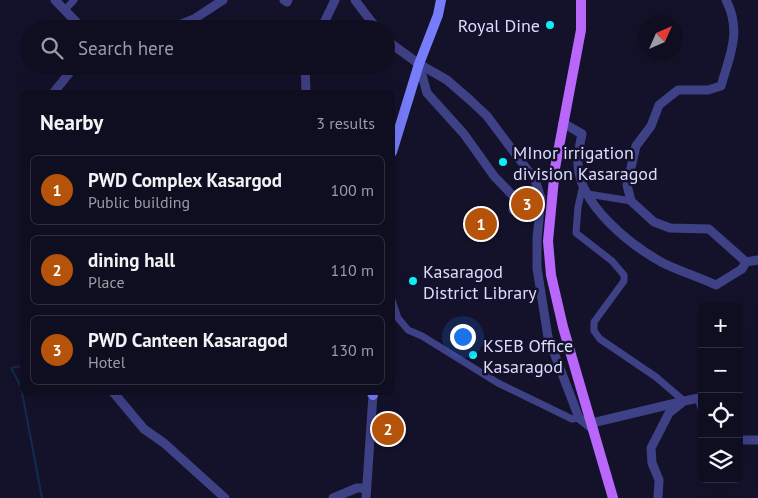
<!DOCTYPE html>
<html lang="en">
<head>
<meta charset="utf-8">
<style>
  :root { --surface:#0f0e20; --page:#181729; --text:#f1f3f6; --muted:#9b9ca5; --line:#2f2e3e; --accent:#b45309 }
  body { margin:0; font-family:"PT Sans",sans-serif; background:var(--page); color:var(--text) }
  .controls { position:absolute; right:15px; bottom:15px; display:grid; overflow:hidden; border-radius:8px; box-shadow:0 5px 20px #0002 }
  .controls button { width:45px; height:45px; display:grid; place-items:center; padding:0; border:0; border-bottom:1px solid var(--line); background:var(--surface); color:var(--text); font:25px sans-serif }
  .compass { position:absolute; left:638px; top:15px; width:45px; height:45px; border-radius:50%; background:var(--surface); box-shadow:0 5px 20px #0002; rotate:45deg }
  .you { position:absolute; left:462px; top:336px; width:18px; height:18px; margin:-12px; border:4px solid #fff; border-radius:50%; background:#1a73e8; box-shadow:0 0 0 8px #1a73e833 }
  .badge { display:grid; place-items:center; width:32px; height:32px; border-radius:50%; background:var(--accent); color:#fff; font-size:16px; font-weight:700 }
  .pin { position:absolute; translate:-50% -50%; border:2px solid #fff; box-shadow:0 1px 5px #0006 }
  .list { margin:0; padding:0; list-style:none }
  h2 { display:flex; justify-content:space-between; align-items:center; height:65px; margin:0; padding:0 20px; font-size:21px }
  h2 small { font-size:16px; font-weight:400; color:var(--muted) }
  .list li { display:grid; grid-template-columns:32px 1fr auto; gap:15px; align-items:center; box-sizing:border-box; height:70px; margin:0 10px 10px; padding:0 10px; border:1px solid var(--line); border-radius:8px }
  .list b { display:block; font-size:19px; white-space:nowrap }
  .list p { margin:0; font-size:16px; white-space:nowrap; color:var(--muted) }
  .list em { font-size:16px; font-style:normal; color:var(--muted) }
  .icon { flex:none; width:28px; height:28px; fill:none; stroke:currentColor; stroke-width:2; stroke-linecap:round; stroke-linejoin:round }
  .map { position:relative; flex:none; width:758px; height:498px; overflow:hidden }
  .search { position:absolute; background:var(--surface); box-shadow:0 5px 20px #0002; left:20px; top:20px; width:375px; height:55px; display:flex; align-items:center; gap:12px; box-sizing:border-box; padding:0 18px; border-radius:28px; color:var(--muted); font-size:19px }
  .panel { position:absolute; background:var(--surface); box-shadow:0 5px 20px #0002; left:20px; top:90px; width:375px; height:305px; border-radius:8px }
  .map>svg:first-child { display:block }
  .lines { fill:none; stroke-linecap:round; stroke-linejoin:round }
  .stream { stroke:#112c4e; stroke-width:2 }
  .minor { stroke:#3f4187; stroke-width:7 }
  .tertiary { stroke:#3f4187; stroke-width:9 }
  .secondary { stroke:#767cfa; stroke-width:10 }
  .primary { stroke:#b867fa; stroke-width:10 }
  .poi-dot { fill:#0feff6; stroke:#14122a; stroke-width:2 }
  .labels { text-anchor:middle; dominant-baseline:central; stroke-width:5; stroke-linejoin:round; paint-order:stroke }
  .poi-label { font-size:18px; fill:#dddcfe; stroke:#14122a; text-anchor:start }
</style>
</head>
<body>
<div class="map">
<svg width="758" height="498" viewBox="0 0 758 498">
  <rect width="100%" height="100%" fill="#14122a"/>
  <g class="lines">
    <!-- stream -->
    <polyline class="stream" points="22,366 11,368 21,387 42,498"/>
    <!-- minor -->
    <g class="minor">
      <polyline points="65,10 74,0"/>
      <polyline points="583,185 578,207 576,233 612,261 624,275 624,281 594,322 594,331 600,339 656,377 684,401"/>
      <polyline points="588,194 631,201"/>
      <polyline points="392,300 398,318 408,330 422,336 498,383 572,419 579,418"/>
    </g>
    <!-- tertiary -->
    <g class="tertiary">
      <polyline points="55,0 83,29"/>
      <polyline points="284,0 287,2 288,0"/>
      <polyline points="355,0 377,29"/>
      <path d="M726,0C742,31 730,55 721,86L708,90H678L659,105L651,126L636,146L627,185L631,201L654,222L670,228L709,229L746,262L758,260"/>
      <polyline points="169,29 194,19 223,0"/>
      <polyline points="321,29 335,0"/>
      <polyline points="386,40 419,64 447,80 470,100 487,116 535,180 541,198 537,239 537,268 548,337 579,418 594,430"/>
      <polyline points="419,64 427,93 464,134 494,176 517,200 513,210"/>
      <polyline points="305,66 306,92"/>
      <polyline points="54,92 75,66"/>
      <path d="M563,123L582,134C580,144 577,155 578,165C580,205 630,245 663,263C679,271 699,277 716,285L742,269L746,262"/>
      <polyline points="113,392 144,429 164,443 225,498"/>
      <polyline points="592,423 680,402"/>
      <polyline points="739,440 758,440"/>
      <polyline points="333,498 357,488 366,488"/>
      <polyline points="366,498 373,395 370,392"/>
      <polyline points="658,498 659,480 652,463 651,448 669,413 684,401 699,398 702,408"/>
    </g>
    <!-- secondary -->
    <g class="secondary">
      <polyline points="392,152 419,64 438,15 441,0"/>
      <polyline points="372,392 373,395"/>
    </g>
    <!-- primary -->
    <polyline class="primary" points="581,0 581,30 555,168 548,241 551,275 563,327 613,498"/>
  </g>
  <!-- markers -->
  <g class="poi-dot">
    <circle cx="550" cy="25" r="5"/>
    <circle cx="503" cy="162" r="5"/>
    <circle cx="413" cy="281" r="5"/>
    <circle cx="473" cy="355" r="5"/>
  </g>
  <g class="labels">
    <!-- poi labels -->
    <g class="poi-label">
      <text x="540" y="25" text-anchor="end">Royal Dine</text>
      <text x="513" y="152">MInor irrigation<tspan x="513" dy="21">division Kasaragod</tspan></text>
      <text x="423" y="271">Kasaragod<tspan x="423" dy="21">District Library</tspan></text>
      <text x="483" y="345">KSEB Office<tspan x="483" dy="21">Kasaragod</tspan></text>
    </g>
  </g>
</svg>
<div class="controls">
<button>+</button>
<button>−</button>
<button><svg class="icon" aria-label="locate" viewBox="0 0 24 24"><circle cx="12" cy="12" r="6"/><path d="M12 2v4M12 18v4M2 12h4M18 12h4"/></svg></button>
<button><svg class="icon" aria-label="layers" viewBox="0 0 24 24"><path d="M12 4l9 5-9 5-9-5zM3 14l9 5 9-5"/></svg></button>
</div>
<svg class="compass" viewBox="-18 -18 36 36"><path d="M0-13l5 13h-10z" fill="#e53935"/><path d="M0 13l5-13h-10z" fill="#9b9ca5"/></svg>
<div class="you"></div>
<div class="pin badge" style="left:481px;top:224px">1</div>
<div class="pin badge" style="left:388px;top:429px">2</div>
<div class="pin badge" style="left:527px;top:204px">3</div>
<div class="search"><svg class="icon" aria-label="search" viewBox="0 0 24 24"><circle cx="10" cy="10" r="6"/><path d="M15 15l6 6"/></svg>Search here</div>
<section class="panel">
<h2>Nearby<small>3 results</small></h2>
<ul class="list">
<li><span class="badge">1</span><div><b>PWD Complex Kasargod</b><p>Public building</p></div><em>100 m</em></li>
<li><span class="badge">2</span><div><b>dining hall</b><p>Place</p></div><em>110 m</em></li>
<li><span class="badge">3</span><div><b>PWD Canteen Kasaragod</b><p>Hotel</p></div><em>130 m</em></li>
</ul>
</section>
</div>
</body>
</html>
